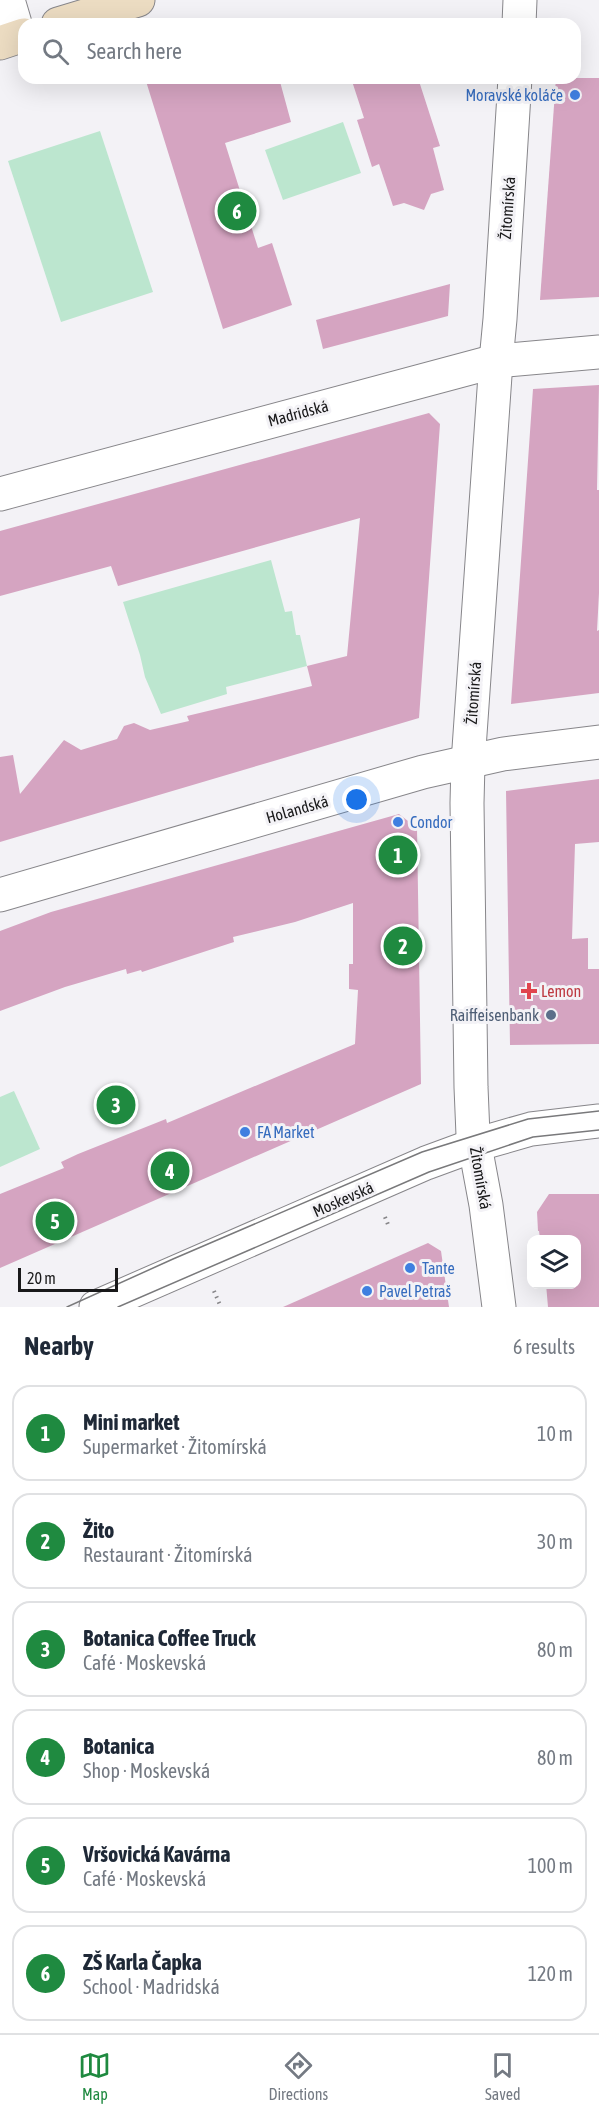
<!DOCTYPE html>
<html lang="en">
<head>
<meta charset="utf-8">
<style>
  :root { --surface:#fff; --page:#f2f2f3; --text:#1f2937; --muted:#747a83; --line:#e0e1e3; --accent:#1f8a40 }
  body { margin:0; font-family:"Asap Condensed",sans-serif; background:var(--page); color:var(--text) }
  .controls { position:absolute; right:18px; bottom:18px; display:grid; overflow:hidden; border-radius:12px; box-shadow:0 6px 24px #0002 }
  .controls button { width:54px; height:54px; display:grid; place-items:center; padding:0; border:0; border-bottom:2px solid var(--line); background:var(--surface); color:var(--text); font:30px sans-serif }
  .scale { position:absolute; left:18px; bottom:15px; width:100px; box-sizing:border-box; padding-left:6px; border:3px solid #19191a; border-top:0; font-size:16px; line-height:21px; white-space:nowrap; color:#19191a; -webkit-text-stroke:4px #f3f2f6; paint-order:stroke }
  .you { position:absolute; left:357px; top:800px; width:21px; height:21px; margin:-15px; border:4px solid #fff; border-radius:50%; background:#1a73e8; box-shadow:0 0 0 9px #1a73e833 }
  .badge { display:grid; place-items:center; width:39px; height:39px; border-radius:50%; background:var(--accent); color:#fff; font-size:20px; font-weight:700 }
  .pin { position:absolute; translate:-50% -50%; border:3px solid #fff; box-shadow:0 2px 6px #0006 }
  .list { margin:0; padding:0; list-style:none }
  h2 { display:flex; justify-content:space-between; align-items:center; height:78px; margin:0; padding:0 24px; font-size:26px }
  h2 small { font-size:20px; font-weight:400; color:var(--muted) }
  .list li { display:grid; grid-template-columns:39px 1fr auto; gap:18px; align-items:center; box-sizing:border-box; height:96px; margin:0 12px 12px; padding:0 12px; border:2px solid var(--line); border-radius:18px }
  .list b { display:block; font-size:22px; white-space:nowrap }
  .list p { margin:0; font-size:20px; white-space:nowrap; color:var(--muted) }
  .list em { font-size:20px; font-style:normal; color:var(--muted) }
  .icon { flex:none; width:33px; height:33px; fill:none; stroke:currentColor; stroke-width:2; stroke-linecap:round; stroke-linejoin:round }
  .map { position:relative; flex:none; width:599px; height:1307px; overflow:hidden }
  .search { position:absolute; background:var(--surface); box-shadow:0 6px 24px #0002; left:18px; right:18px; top:18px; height:66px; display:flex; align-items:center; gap:15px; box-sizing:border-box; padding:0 21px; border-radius:18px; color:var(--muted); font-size:22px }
  .sheet { height:726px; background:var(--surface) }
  nav { display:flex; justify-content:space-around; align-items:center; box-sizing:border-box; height:84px; border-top:2px solid var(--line); background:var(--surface); font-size:16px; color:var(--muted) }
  nav a { display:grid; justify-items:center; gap:3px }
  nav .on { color:var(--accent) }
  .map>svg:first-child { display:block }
  .green { fill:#bce6cf }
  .building { fill:#d5a4c1 }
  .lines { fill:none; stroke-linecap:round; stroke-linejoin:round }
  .street-casing { stroke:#87868a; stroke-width:35 }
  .secondary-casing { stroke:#87868a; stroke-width:35 }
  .path { stroke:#868588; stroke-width:4; stroke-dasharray:1.5 4.5; stroke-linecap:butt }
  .street { stroke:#fff; stroke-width:33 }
  .secondary { stroke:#ecdcc2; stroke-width:33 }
  .tram { stroke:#79797b; stroke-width:1.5 }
  .shop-dot { fill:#3f7fe0; stroke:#f3f2f6; stroke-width:2 }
  .health-dot { fill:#e0444e; stroke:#f3f2f6; stroke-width:2 }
  .service-dot { fill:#5c6f8a; stroke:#f3f2f6; stroke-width:2 }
  .labels { text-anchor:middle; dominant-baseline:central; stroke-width:6; stroke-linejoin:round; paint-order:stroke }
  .shop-label { font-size:16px; fill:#366cbe; stroke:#f3f2f6; text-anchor:start }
  .street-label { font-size:16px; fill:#19191a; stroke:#f3f2f6 }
  .health-label { font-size:16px; fill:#be3a42; stroke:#f3f2f6; text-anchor:start }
  .service-label { font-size:16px; fill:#4e5e75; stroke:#f3f2f6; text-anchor:end }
</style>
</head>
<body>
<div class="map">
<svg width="599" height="1307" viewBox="0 0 599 1307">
  <rect width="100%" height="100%" fill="#f3f2f6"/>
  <!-- green -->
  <g class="green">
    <polygon points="343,122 361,173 283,200 265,150"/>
    <polygon points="100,131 153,292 61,322 8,161"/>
    <polygon points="271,560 285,612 292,611 296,635 300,635 307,666 226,687 227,694 161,714 145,677 140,655 123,602"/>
    <polygon points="14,1091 40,1149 0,1167 0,1097"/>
  </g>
  <!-- building -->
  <g class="building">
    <polygon points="145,78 279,78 291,122 225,143 258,248 272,243 292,305 223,329"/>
    <polygon points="351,78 418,78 440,146 433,148 444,190 431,194 424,210 404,203 393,206 379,164 372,167 357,120 364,118"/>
    <polygon points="556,78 599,78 599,297 540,300"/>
    <polygon points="450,284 448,316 323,349 316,320"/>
    <polygon points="599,385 597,490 599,490 599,593 597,631 599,630 599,693 511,704 533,389"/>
    <polygon points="429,413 440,424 419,718 0,842 0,757 13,755 20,794 64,740 81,750 117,739 124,726 134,723 150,730 189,721 187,716 312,686 307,666 347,656 360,518 118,586 111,566 0,596 0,531"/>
    <polygon points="599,779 599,842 575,844 572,939 588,938 588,969 599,969 599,1044 510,1045 506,791"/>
    <polygon points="399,814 417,828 421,1084 0,1268 0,1194 64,1168 61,1162 78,1154 166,1119 167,1123 355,1044 358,990 349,989 349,964 353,964 353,903 295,922 233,937 234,942 142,972 141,970 127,974 126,969 65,987 0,1011 0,931 51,912"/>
    <polygon points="549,1194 599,1194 599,1307 548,1307 546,1284 576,1284 576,1239 540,1239 539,1231 538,1231 537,1212"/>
    <polygon points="428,1243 441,1251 449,1307 283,1307"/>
  </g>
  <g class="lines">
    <!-- street casing -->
    <g class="street-casing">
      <g id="street">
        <polyline points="8,0 19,37"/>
        <polyline points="519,24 520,0"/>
        <polyline points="0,494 496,361 599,352"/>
        <polyline points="0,895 423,772 503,754 599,742"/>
        <polyline points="96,1307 426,1163 475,1145 531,1129 599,1121"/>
        <polyline points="499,1307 486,1205 473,1135 471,1087 467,803 468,763 496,361 500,319 515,78"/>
      </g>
    </g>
    <!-- secondary casing -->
    <g class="secondary-casing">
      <g id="secondary">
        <polyline points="58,24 138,0"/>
        <polyline points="0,43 24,35"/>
      </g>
    </g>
    <!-- path -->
    <g class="path">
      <polyline points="385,1217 389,1227"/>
      <polyline points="214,1291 220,1305"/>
    </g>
    <!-- street -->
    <use href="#street" class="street"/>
    <!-- secondary -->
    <use href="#secondary" class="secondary"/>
    <!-- tram -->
    <g class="tram">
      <polyline points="67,1307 173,1259 422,1152 528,1119 599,1111"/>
      <polyline points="118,1307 429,1172 533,1137 599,1130"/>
    </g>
  </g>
  <!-- markers -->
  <g class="shop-dot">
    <circle cx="575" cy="95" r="6"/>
    <circle cx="398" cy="822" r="6"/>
    <circle cx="245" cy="1132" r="6"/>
    <circle cx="410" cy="1268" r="6"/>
    <circle cx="367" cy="1291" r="6"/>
  </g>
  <path class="health-dot" d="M526 982h6v6h6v6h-6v6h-6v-6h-6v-6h6z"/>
  <circle class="service-dot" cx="551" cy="1015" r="6"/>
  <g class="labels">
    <!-- shop labels -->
    <g class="shop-label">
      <text x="563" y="95" text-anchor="end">Moravské koláče</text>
      <text x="410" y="822">Condor</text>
      <text x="257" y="1132">FA Market</text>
      <text x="422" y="1268">Tante</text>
      <text x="379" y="1291">Pavel Petraš</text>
    </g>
    <!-- street labels -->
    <g class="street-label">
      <text transform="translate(507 208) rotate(-86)">Žitomírská</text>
      <text transform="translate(298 413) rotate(-15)">Madridská</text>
      <text transform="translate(473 693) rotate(-86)">Žitomírská</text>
      <text transform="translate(297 809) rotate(-16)">Holandská</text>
      <text transform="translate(481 1178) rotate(80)">Žitomírská</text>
      <text transform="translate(343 1199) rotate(-24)">Moskevská</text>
    </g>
    <!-- health labels -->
    <g class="health-label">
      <text x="541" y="991">Lemon</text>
    </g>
    <!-- service labels -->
    <g class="service-label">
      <text x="539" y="1015">Raiffeisenbank</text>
    </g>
  </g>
</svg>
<div class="controls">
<button><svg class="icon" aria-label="layers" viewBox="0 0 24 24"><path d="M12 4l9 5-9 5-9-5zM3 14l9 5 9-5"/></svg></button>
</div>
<div class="scale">20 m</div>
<div class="you"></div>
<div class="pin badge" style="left:398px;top:855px">1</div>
<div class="pin badge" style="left:403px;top:946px">2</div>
<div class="pin badge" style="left:116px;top:1105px">3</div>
<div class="pin badge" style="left:170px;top:1171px">4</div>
<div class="pin badge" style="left:55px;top:1221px">5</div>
<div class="pin badge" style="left:237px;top:211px">6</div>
<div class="search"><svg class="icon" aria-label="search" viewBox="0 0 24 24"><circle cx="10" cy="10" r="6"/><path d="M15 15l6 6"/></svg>Search here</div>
</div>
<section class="sheet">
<h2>Nearby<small>6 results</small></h2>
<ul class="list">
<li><span class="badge">1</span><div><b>Mini market</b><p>Supermarket · Žitomírská</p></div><em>10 m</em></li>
<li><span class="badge">2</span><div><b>Žito</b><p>Restaurant · Žitomírská</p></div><em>30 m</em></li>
<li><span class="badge">3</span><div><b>Botanica Coffee Truck</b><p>Café · Moskevská</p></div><em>80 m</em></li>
<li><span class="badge">4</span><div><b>Botanica</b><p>Shop · Moskevská</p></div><em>80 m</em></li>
<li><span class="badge">5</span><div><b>Vršovická Kavárna</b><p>Café · Moskevská</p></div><em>100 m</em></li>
<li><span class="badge">6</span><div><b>ZŠ Karla Čapka</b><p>School · Madridská</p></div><em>120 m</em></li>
</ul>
</section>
<nav>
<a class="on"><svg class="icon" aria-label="map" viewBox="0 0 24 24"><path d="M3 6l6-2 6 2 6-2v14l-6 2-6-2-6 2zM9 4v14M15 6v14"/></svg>Map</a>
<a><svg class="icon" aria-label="directions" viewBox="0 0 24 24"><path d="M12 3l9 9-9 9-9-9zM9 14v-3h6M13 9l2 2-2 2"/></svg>Directions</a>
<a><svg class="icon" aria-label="saved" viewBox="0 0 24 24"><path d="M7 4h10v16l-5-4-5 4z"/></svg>Saved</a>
</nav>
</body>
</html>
